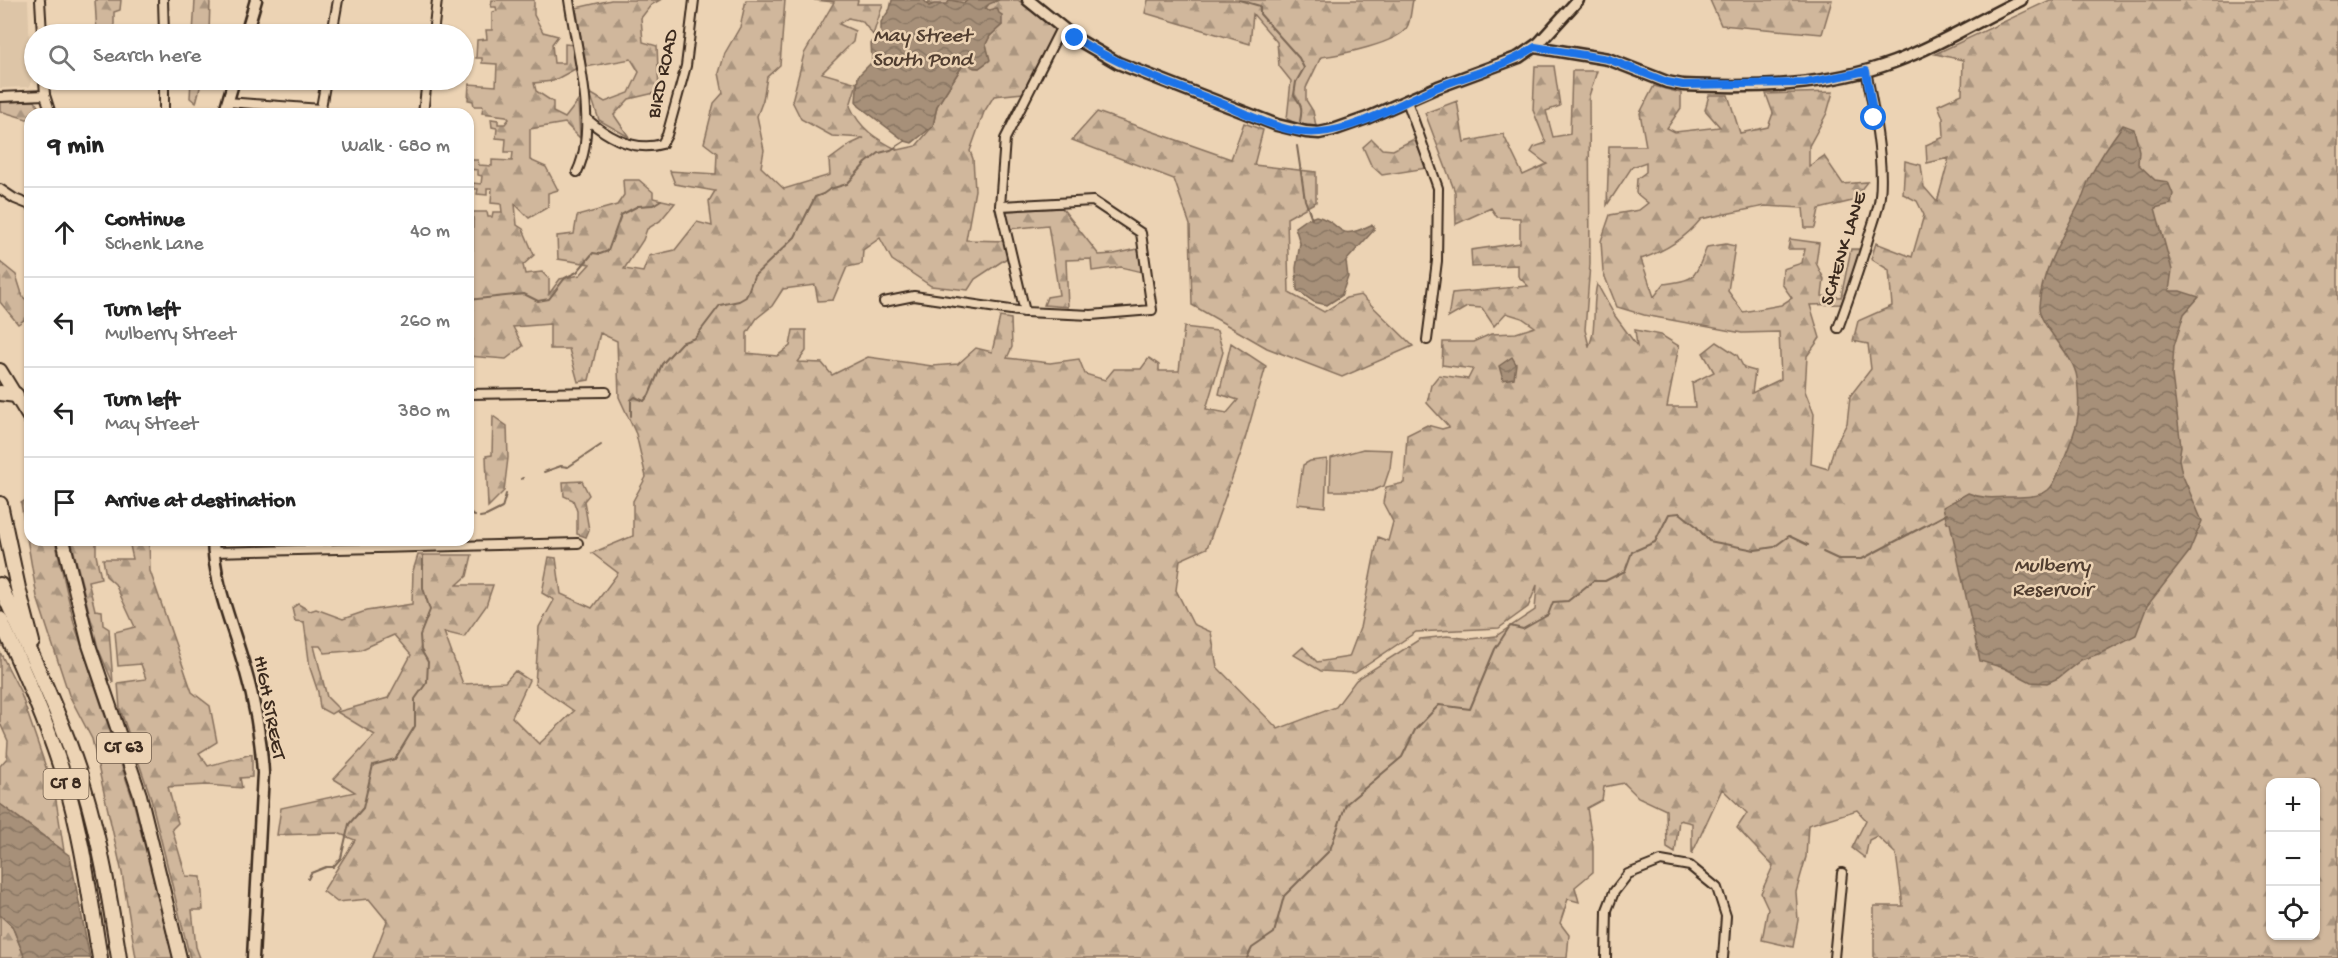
<!DOCTYPE html>
<html lang="en">
<head>
<meta charset="utf-8">
<style>
  :root { --surface:#fff; --page:#f6f6f6; --text:#222; --muted:#767676; --line:#e0e0e0 }
  body { margin:0; font-family:"Gochi Hand",sans-serif; background:var(--page); color:var(--text) }
  .controls { position:absolute; right:18px; bottom:18px; display:grid; overflow:hidden; border-radius:12px; box-shadow:0 2px 4px #0004 }
  .controls button { width:54px; height:54px; display:grid; place-items:center; padding:0; border:0; border-bottom:2px solid var(--line); background:var(--surface); color:var(--text); font:30px sans-serif }
  .stop { position:absolute; width:18px; height:18px; margin:-14px; border:4px solid #1a73e8; border-radius:50%; background:#fff }
  .stop.end { background:#1a73e8; border-color:#fff; box-shadow:0 2px 6px #0008 }
  .list { margin:0; padding:0; list-style:none }
  h2 { display:flex; justify-content:space-between; align-items:center; height:78px; margin:0; padding:0 24px; font-size:26px }
  h2 small { font-size:20px; font-weight:400; color:var(--muted) }
  .list li { display:grid; grid-template-columns:39px 1fr auto; gap:18px; align-items:center; box-sizing:border-box; height:90px; padding:0 24px; border-top:2px solid var(--line) }
  .list b { display:block; font-size:22px; white-space:nowrap }
  .list p { margin:0; font-size:20px; white-space:nowrap; color:var(--muted) }
  .list em { font-size:20px; font-style:normal; color:var(--muted) }
  .icon { flex:none; width:33px; height:33px; fill:none; stroke:currentColor; stroke-width:2; stroke-linecap:round; stroke-linejoin:round }
  .map { position:relative; flex:none; width:2338px; height:958px; overflow:hidden }
  .search { position:absolute; background:var(--surface); box-shadow:0 2px 4px #0004; left:24px; top:24px; width:450px; height:66px; display:flex; align-items:center; gap:15px; box-sizing:border-box; padding:0 21px; border-radius:33px; color:var(--muted); font-size:22px }
  .panel { position:absolute; background:var(--surface); box-shadow:0 2px 4px #0004; left:24px; top:108px; width:450px; height:438px; border-radius:18px }
  .map>svg:first-child { display:block }
  .built { fill:#ddc5a7 }
  .green { fill:#d0b79c; stroke:#86705d; stroke-width:1.5 }
  .forest { fill:url(#forest-firs); stroke:#86705d; stroke-width:1.5; fill-rule:evenodd }
  .water { fill:url(#water-waves); stroke:#7c6755; stroke-width:1.5 }
  .lines { fill:none; stroke-linecap:round; stroke-linejoin:round }
  .stream { stroke:#7c6755; stroke-width:2 }
  .street-casing { stroke:#3b2a1e; stroke-width:12 }
  .secondary-casing { stroke:#3b2a1e; stroke-width:15 }
  .primary-casing { stroke:#3b2a1e; stroke-width:16 }
  .highway-casing { stroke:#3b2a1e; stroke-width:18 }
  .street { stroke:#ecd3b4; stroke-width:8 }
  .secondary { stroke:#ecd3b4; stroke-width:10 }
  .primary { stroke:#ecd3b4; stroke-width:12 }
  .highway { stroke:#ecd3b4; stroke-width:14 }
  .route { stroke:#1a73e8; stroke-width:8 }
  .labels { text-anchor:middle; dominant-baseline:central; stroke-width:5; stroke-linejoin:round; paint-order:stroke }
  .shield { fill:#ecd3b4; stroke:#705d4b; stroke-width:1.5 }
  .shield-label { font-size:18px; font-weight:bold; fill:#3b2a1e }
  .street-label { font-size:20px; fill:#3b2a1e; stroke:#ecd3b4 }
  .water-label { font-size:21px; font-style:italic; fill:#513e30; stroke:#ecd3b4 }
</style>
</head>
<body>
<div class="map">
<svg width="2338" height="958" viewBox="0 0 2338 958">
  <defs>
    <pattern id="forest-firs" width="22" height="20" patternUnits="userSpaceOnUse" patternTransform="scale(1.5)"><rect width="22" height="20" fill="#d0b79c"/><path d="M5 1l3.5 6h-7zM16 11l3.5 6h-7z" fill="#aa957f"/></pattern>
    <pattern id="water-waves" width="16" height="10" patternUnits="userSpaceOnUse" patternTransform="scale(1.5)"><rect width="16" height="10" fill="#a79079"/><path d="M0 5q4-4 8 0t8 0" fill="none" stroke="#897663"/></pattern>
  </defs>
  <rect width="100%" height="100%" fill="#ecd3b4"/>
  <filter id="ink" filterUnits="userSpaceOnUse"><feTurbulence type="fractalNoise" baseFrequency=".0167" numOctaves="2"/><feDisplacementMap in="SourceGraphic" scale="12" xChannelSelector="R" yChannelSelector="G"/><feConvolveMatrix kernelMatrix="1 2 1 2 8 2 1 2 1" color-interpolation-filters="sRGB"/></filter>
  <g filter="url(#ink)">
    <!-- built -->
    <polygon class="built" points="0,0 28,0 31,83 29,87 0,88"/>
    <!-- green -->
    <g class="green">
      <polygon points="1363,449 1392,450 1390,468 1384,486 1372,491 1330,491 1331,458"/>
      <polygon points="1327,459 1325,507 1297,504 1303,465 1310,461"/>
    </g>
    <!-- forest -->
    <g class="forest">
      <polygon points="95,0 121,0 120,10 114,12 114,34 97,34"/>
      <polygon points="195,0 210,0 209,34 193,34"/>
      <path d="M492,0H534V15L543,32L558,36L552,44L554,63H565V44L574,45L577,68L553,81L534,83L536,91L553,102V112L565,118L578,101L580,138L565,123L530,129V160L546,167L558,190L548,193V207L529,218L515,204L517,225L523,229L534,255L523,265L525,274L542,272L549,279V294L560,279L580,275L590,264L558,259L557,236L574,234L577,216L617,205L624,195L623,180H639L653,192V198L675,203L660,221L647,229L643,240L624,269L643,272L649,256L675,250L697,222L712,226L709,201L715,191L675,184L670,171L716,174L717,153L704,143L714,103L723,93L719,73L725,53L740,27L746,0H785L780,65L767,77L763,100L757,116L764,150L761,167L784,189L830,175L829,160L851,144L864,138L832,136L801,119L792,101L804,54L834,2L814,0H858L857,4H883L873,35L862,21L848,18L839,24L855,31L853,42L822,73L857,83L850,106C860,129 876,139 898,150L916,146L933,126L937,106L966,60L972,62L974,68H979L989,61L986,44L990,36L1002,25L994,20L982,1L972,11L935,7L928,3L932,0H1018L1054,28V47L1029,80L1023,93L994,96L984,112L970,151L973,159L975,190L966,240L1006,241L1007,258L975,279L968,290L931,286L892,260L880,238L863,250L862,264L847,267L833,300L818,301L815,285L783,289L772,306L757,318L747,333V353L777,356L790,346L793,330H806V351L798,362L822,363L832,375L868,357L932,366L958,364L976,348L992,352L1000,317L1011,319L1012,347L1007,358L1050,363L1079,359L1085,374L1105,380L1114,369H1141L1149,358L1159,365V371H1179L1184,327L1217,331L1223,352L1206,409L1227,413L1238,400L1219,394L1231,343L1266,366L1242,450L1207,548L1180,560L1176,590L1193,624L1211,632L1217,667L1278,729L1336,707L1356,680L1420,639L1447,636L1470,639L1496,636L1535,610L1537,585L1528,607L1499,628L1416,632L1355,673L1321,671L1294,655L1303,647L1317,662L1349,657L1360,628L1378,537L1388,541L1393,522L1383,503L1386,487L1404,483L1407,435L1427,425L1442,429L1449,427L1427,403L1431,385L1439,375L1468,379L1473,369L1442,365L1443,342H1473L1491,334L1516,333L1535,327L1522,318L1506,313L1494,326L1482,308L1467,307L1448,318L1452,293L1528,286L1518,276V265L1472,267L1471,250L1520,243V218L1497,217L1491,208L1456,224L1455,192L1425,113L1457,101L1464,142L1503,134L1523,175L1547,164L1531,152L1534,147L1546,143L1533,110L1535,66H1554L1560,106L1546,111L1553,137L1570,134L1572,71H1597L1589,96L1590,264L1585,330L1589,346C1597,328 1592,304 1597,284L1615,316L1637,346L1635,330L1661,335L1679,346L1667,407H1695L1692,383L1714,372L1703,353L1717,342L1737,355L1744,368L1755,371L1752,393L1781,379L1779,332L1742,333L1644,315L1617,307L1603,272L1601,241L1610,215L1639,210L1648,203L1636,193L1637,179L1646,172V162L1632,167L1607,205L1609,146H1646L1640,113L1654,86L1681,93V108L1667,128L1675,132L1720,127L1705,110L1709,95H1728L1740,133L1768,127L1773,113L1766,94L1833,92L1827,113L1809,146V166L1824,156L1843,184L1867,182L1852,201L1819,209L1815,228H1805L1803,208L1765,206L1701,219C1685,239 1665,251 1641,259L1654,297L1664,284C1698,280 1694,277 1707,247L1726,244L1735,246L1728,291L1743,312L1781,305L1792,298L1782,284L1783,269L1802,263L1805,249H1788L1790,239L1819,243L1816,263L1824,279L1822,296L1841,297L1851,249H1865L1841,304L1810,305L1820,338L1807,356L1805,391L1814,414L1811,464L1828,469L1834,448L1847,423L1850,396L1871,369L1868,344L1853,341L1858,321L1892,306L1889,270L1871,259L1876,243L1912,257L1924,215L1917,201L1903,194L1905,161L1921,165L1924,187L1937,202L1949,158L1927,163L1926,145L1944,137L1943,118L1938,105L1962,94L1963,60L1935,54L2050,0H2338V958H1874V906H1903L1896,854L1877,836L1869,840L1865,858L1852,848L1866,820L1857,810L1808,825L1806,857L1796,892L1798,920L1793,947L1762,940L1768,908L1761,893L1773,866L1737,828L1747,813L1722,789L1692,854V823L1679,820L1675,853L1667,848L1666,810L1638,797L1624,783L1604,787L1602,800L1587,808L1593,846V872L1575,887L1579,902L1568,899L1560,923L1569,935L1567,958H373L387,921L369,899L337,902L323,891L355,840L338,833L277,835L281,808L355,792L334,779L375,735L337,712L388,698L411,655L394,635L360,650L325,653L320,646H314L327,697L339,709L331,714L320,708L318,692L310,668L304,622L295,621L292,608L298,604L310,611L316,609L343,619L366,611L412,604L413,571L418,555H472L467,576L457,585H493L486,606L464,637L444,632L463,684L505,682L515,671L529,680L512,717L539,744L574,711L535,684L539,627L554,600L542,593L549,557L556,558L561,594L592,608L618,573L592,553L633,536V501L646,477L636,434L619,397L617,341L600,333L589,380L578,382L569,349H550V324L513,327L523,346L506,359L468,356V248H473V212H487L488,217H492L493,212H502L501,204L491,203L492,188H487V195L477,194L478,189H473V183L481,184L482,176L478,175V170L468,169V160H478L479,165L492,166V160L512,161L513,152H505L506,139L496,138L497,128L492,127L491,119L498,120V124H505L509,119L506,116L482,113L483,106H474L473,101L468,100L469,84L496,86L497,64L482,63V58H476L477,40L487,39L486,30H492V12L497,11L496,7H491ZM2270,782H2316V936H2270Z"/>
      <polygon points="611,0 660,0 651,5 641,18 643,42 657,46 659,92 629,99 614,115 629,137 599,120 590,93 605,102 629,93 639,72 631,59 586,67 576,8"/>
      <path d="M1148,0H1413C1411,8 1411,20 1407,27C1399,43 1339,55 1321,57L1306,88V100L1313,111L1316,126L1297,124L1287,119L1291,81L1279,66L1277,42L1253,14L1250,44L1145,13Z"/>
      <polygon points="1710,0 1832,0 1822,34 1721,25"/>
      <polygon points="191,80 202,80 196,103 190,98"/>
      <polygon points="35,101 42,114 30,114 30,120 0,111 0,102"/>
      <polygon points="1097,112 1231,159 1244,123 1263,130 1254,165 1316,172 1316,202 1287,218 1289,293 1324,312 1346,298 1361,295 1413,346 1342,377 1267,348 1192,305 1190,225 1174,179 1072,140"/>
      <polygon points="1372,139 1382,149 1393,150 1414,139 1427,168 1382,175 1371,165 1363,147"/>
      <polygon points="1062,208 1099,255 1114,254 1138,249 1142,272 1121,267 1092,271 1091,259 1066,260 1068,307 1044,305 1047,297 1059,295 1048,225 1009,229 1006,211"/>
      <polygon points="0,262 16,275 23,297 30,303 30,322 27,318 18,324 0,302"/>
      <polygon points="493,416 507,426 508,458 504,491 488,507 486,456 492,455"/>
      <polygon points="582,481 589,495 584,501 589,530 586,537 577,534 577,511 573,500 564,496 563,482"/>
      <polygon points="30,497 30,540 55,540 74,623 133,800 173,958 136,958 122,873 92,739 69,695 37,597 21,503"/>
      <polygon points="71,540 96,540 96,555 101,578 88,581 95,610 102,611 103,625 109,629 113,683 98,648"/>
      <polygon points="127,540 149,540 150,571 192,692 210,706 217,742 199,753 208,766 252,754 252,777 240,778 242,788 207,785 168,787 178,823 172,829 186,876 201,877 203,910 192,910 196,947 200,958 190,958 150,795 120,709 118,683 146,679 141,664 118,666 115,632 135,627 115,584 106,576 103,559 133,559 129,541"/>
      <polygon points="0,652 20,691 55,794 64,851 0,804 0,766 7,758 8,741 0,723"/>
      <polygon points="0,915 12,926 25,958 0,958"/>
    </g>
    <!-- water -->
    <g class="water">
      <polygon points="892,0 924,0 929,6 934,4 947,4 950,0 964,3 968,0 999,0 989,4 985,9 990,10 997,8 999,13 1002,15 1002,25 990,36 986,44 990,60 979,68 972,67 970,65 972,62 966,60 937,106 933,126 912,143 905,141 859,106 856,101 858,76 872,62 871,42 881,37 881,22 890,9"/>
      <path d="M2123,125L2134,129L2139,151L2138,164L2155,180L2168,182L2173,194L2171,204L2155,208L2172,270L2169,291H2180L2199,297L2184,314L2174,346L2172,375L2181,446L2179,459L2182,474L2202,521L2189,552L2147,606L2136,635L2101,653L2081,660L2058,678L2047,683L2031,682L2004,668L1980,661L1950,523H1947L1943,507L1968,493C1982,499 1993,498 2008,497C2020,497 2038,498 2048,490C2056,483 2057,475 2061,466C2076,429 2082,420 2077,378C2074,353 2038,326 2039,306C2042,266 2066,232 2083,196C2086,189 2087,182 2091,175C2100,157 2111,141 2123,125Z"/>
      <path d="M1316,216C1347,224 1333,243 1371,225L1374,226V230L1346,261L1348,277L1341,296L1327,305L1314,302L1297,290L1296,268L1300,243L1295,227L1305,220Z"/>
      <polygon points="1512,357 1516,364 1514,378 1503,380 1499,366"/>
      <polygon points="0,804 70,856 90,958 25,958 12,926 0,915"/>
    </g>
    <g class="lines">
      <!-- stream -->
      <g class="stream">
        <path d="M1239,0L1260,6V14L1299,58L1304,68L1296,82L1294,95C1301,105 1303,107 1300,121"/>
        <polyline points="1297,146 1305,200 1312,219"/>
        <polyline points="468,300 524,294 538,301 549,299 565,278 577,272 593,253 600,254 608,251 621,215 638,206 653,205 661,200"/>
        <polyline points="631,416 631,400 635,397 644,401 649,395 662,364 681,343 695,338 720,305 739,301 746,297 754,276 795,237 815,197 823,194 830,189 847,184 866,163 879,153 891,150 905,141"/>
        <polyline points="544,472 561,466 568,467 601,445"/>
        <polyline points="521,479 523,478"/>
        <polyline points="468,513 475,516"/>
        <polyline points="480,517 486,516 502,508 506,494"/>
        <polyline points="1823,552 1838,559 1862,559 1947,514"/>
        <polyline points="308,879 311,873 326,867 333,867 341,858 349,824 363,808 373,765 395,759 415,726 415,699 427,682 428,662 421,650 420,635 430,610 423,588 423,556"/>
        <polyline points="1247,958 1252,948 1274,933 1284,896 1330,850 1346,804 1402,757 1415,730 1439,705 1470,709 1495,649 1510,626 1523,629 1548,615 1553,602 1568,601 1593,581 1605,581 1625,571 1632,552 1655,542 1669,514 1680,513 1695,525 1709,541 1755,550 1774,547 1789,536 1808,545"/>
      </g>
      <!-- street casing -->
      <g class="street-casing">
        <g id="street">
          <polyline points="40,0 42,34"/>
          <polyline points="163,0 164,34"/>
          <path d="M569,0C576,48 599,127 577,172"/>
          <polyline points="332,34 338,0"/>
          <polyline points="433,34 437,0"/>
          <polyline points="44,80 45,95 51,114"/>
          <polyline points="164,80 164,114"/>
          <polyline points="0,97 45,95"/>
          <polyline points="1407,101 1438,188 1437,261 1427,340"/>
          <polyline points="227,102 321,109"/>
          <polyline points="320,113 326,80"/>
          <polyline points="423,114 427,80"/>
          <path d="M588,120C608,137 635,152 662,144L667,135L686,66L694,0"/>
          <polyline points="0,189 15,199 30,205"/>
          <polyline points="884,302 914,296 1025,312 1091,315 1152,310 1141,233 1093,201 1000,206"/>
          <polyline points="1025,312 1000,206 1005,139 1061,28"/>
          <path d="M1838,328C1849,298 1860,267 1869,236C1873,223 1879,209 1880,196C1884,163 1873,104 1866,71"/>
          <polyline points="468,394 606,392"/>
          <polyline points="213,552 578,543"/>
          <polyline points="1606,958 1607,910 1614,892 1628,874 1661,861 1690,866 1717,888 1726,916 1723,958"/>
          <polyline points="1834,958 1842,873"/>
        </g>
      </g>
      <!-- secondary casing -->
      <g class="secondary-casing">
        <g id="secondary">
          <polyline points="1028,0 1075,38 1118,63 1277,125 1306,132 1319,133 1333,130 1367,118 1438,87 1519,57 1539,43 1578,0"/>
          <polyline points="246,34 256,0"/>
          <path d="M1535,47L1608,59L1667,82L1683,85C1754,88 1826,87 1894,62C1938,46 1979,20 2021,0"/>
          <polyline points="224,114 234,80"/>
          <path d="M213,540C214,585 233,626 245,669C255,703 261,738 263,773L253,958"/>
        </g>
      </g>
      <!-- primary casing -->
      <g class="primary-casing">
        <g id="primary">
          <polyline points="0,370 30,419"/>
          <polyline points="63,540 89,645 140,795 180,958"/>
        </g>
      </g>
      <!-- highway casing -->
      <g class="highway-casing">
        <g id="highway">
          <polyline points="0,393 16,395"/>
          <polyline points="0,504 18,588 32,642"/>
          <path d="M0,585C29,651 63,718 84,788C101,843 110,901 119,958"/>
          <path d="M0,619C24,672 49,727 66,784C83,840 90,900 100,958"/>
        </g>
      </g>
      <!-- street -->
      <use href="#street" class="street"/>
      <!-- secondary -->
      <use href="#secondary" class="secondary"/>
      <!-- primary -->
      <use href="#primary" class="primary"/>
      <!-- highway -->
      <use href="#highway" class="highway"/>
    </g>
  </g>
  <g class="lines" filter="url(#ink)">
    <!-- route -->
    <path class="route" d="M1075,38C1119,66 1167,82 1216,101C1247,113 1285,136 1320,132C1359,129 1402,102 1438,87C1470,74 1506,67 1535,47L1608,59L1667,82L1683,85L1806,83L1866,71L1874,118"/>
  </g>
  <g class="labels">
    <!-- shield labels -->
    <g class="shield">
      <rect x="97" y="733" width="54" height="30" rx="4.5"/>
      <rect x="43.5" y="769" width="45" height="30" rx="4.5"/>
    </g>
    <g class="shield-label">
      <text x="124" y="748">CT 63</text>
      <text x="66" y="784">CT 8</text>
    </g>
    <!-- street labels -->
    <g class="street-label">
      <text transform="translate(664 74) rotate(-78)">BIRD ROAD</text>
      <text transform="translate(1845 249) rotate(-73)">SCHENK LANE</text>
      <text transform="translate(268 708) rotate(79)">HIGH STREET</text>
    </g>
    <!-- water labels -->
    <g class="water-label">
      <text x="922" y="37">May Street<tspan x="922" dy="24">South Pond</tspan></text>
      <text x="2052" y="567">Mulberry<tspan x="2052" dy="24">Reservoir</tspan></text>
    </g>
  </g>
</svg>
<div class="controls">
<button>+</button>
<button>−</button>
<button><svg class="icon" aria-label="locate" viewBox="0 0 24 24"><circle cx="12" cy="12" r="6"/><path d="M12 2v4M12 18v4M2 12h4M18 12h4"/></svg></button>
</div>
<div class="stop" style="left:1874px;top:118px"></div>
<div class="stop end" style="left:1075px;top:38px"></div>
<div class="search"><svg class="icon" aria-label="search" viewBox="0 0 24 24"><circle cx="10" cy="10" r="6"/><path d="M15 15l6 6"/></svg>Search here</div>
<section class="panel">
<h2>9 min<small>Walk · 680 m</small></h2>
<ul class="list">
<li><svg class="icon" aria-label="ahead" viewBox="0 0 24 24"><path d="M12 20V5M6 11l6-6 6 6"/></svg><div><b>Continue</b><p>Schenk Lane</p></div><em>40 m</em></li>
<li><svg class="icon" aria-label="left" viewBox="0 0 24 24"><path d="M17 20v-9H6M10 6l-5 5 5 5"/></svg><div><b>Turn left</b><p>Mulberry Street</p></div><em>260 m</em></li>
<li><svg class="icon" aria-label="left" viewBox="0 0 24 24"><path d="M17 20v-9H6M10 6l-5 5 5 5"/></svg><div><b>Turn left</b><p>May Street</p></div><em>380 m</em></li>
<li><svg class="icon" aria-label="arrive" viewBox="0 0 24 24"><path d="M6 21V4h12l-3 4 3 4H6"/></svg><div><b>Arrive at destination</b></div></li>
</ul>
</section>
</div>
</body>
</html>
